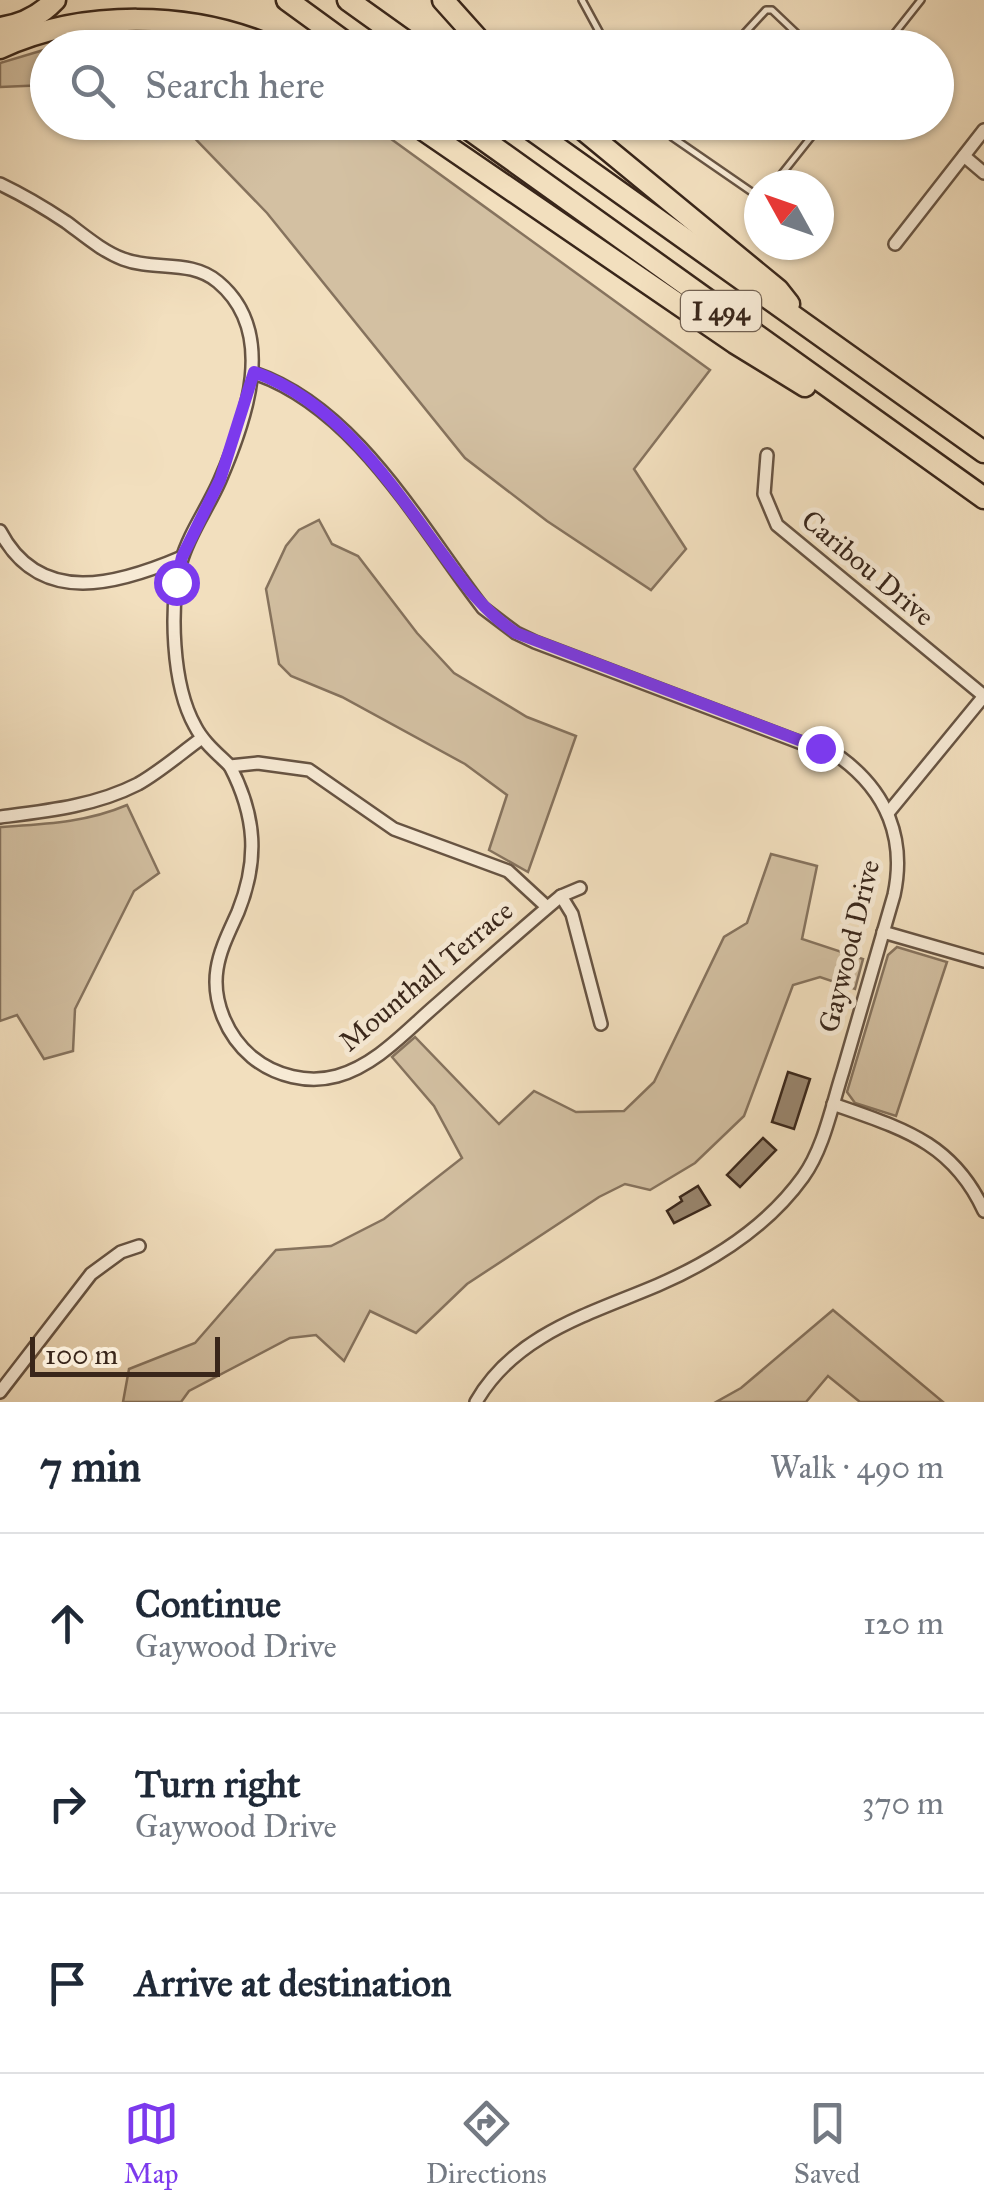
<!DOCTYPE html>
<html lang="en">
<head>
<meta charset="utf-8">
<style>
  :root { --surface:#fff; --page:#f2f2f3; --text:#1f2937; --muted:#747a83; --line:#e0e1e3; --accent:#7c3aed }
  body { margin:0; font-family:"IM FELL Great Primer",serif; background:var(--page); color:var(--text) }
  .compass { position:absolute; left:744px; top:170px; width:90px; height:90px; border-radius:50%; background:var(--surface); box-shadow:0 2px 8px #0004; rotate:310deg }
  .scale { position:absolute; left:30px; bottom:25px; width:190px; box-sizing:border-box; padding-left:10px; border:5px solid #39261a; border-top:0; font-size:28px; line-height:35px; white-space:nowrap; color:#39261a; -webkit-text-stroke:8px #f7ead5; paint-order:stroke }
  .stop { position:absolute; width:30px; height:30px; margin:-22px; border:8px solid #7c3aed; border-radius:50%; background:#fff }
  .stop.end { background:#7c3aed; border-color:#fff; box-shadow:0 2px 10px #0008 }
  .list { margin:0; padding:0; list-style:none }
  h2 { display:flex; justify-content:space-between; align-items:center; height:130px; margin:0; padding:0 40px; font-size:42px }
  h2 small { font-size:32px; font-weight:400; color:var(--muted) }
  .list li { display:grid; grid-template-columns:65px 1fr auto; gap:30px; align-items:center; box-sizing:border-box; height:180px; padding:0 40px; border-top:2px solid var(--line) }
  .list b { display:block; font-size:38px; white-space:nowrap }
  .list p { margin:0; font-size:32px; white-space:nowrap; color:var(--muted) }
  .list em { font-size:32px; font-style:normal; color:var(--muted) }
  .icon { flex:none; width:55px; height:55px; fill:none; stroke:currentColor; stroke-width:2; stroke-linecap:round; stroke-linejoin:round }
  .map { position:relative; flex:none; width:984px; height:1402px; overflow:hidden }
  .search { position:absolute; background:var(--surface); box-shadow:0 2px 8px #0004; left:30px; right:30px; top:30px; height:110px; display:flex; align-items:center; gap:25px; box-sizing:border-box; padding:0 35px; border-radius:55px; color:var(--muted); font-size:38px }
  .sheet { height:670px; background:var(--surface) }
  nav { display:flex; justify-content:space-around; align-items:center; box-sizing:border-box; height:140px; border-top:2px solid var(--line); background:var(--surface); font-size:28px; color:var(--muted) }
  nav a { display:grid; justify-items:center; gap:5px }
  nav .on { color:var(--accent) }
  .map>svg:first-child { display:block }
  .green { fill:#d3c0a2; stroke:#86735e; stroke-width:2.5 }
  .building { fill:#99866f; stroke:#39261a; stroke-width:2.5 }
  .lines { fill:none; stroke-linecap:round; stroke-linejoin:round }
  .service-casing { stroke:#675443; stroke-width:10 }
  .minor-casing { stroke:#675443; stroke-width:16 }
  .motorway-casing { stroke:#39261a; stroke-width:25 }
  .service { stroke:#f7ead5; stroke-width:5 }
  .minor { stroke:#f7ead5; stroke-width:11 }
  .motorway { stroke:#f2dfbe; stroke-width:20 }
  .route { stroke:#7c3aed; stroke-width:12 }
  .labels { text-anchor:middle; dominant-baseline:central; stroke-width:10; stroke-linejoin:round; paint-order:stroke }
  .shield { fill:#f7ead5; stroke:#726152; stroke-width:2.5 }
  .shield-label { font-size:25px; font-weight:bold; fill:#39261a }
  .street-label { font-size:28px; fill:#39261a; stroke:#f7ead5 }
</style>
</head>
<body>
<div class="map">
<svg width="984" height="1402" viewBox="0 0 984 1402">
  <rect width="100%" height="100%" fill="#f2dfbe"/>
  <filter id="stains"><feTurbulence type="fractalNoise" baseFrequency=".002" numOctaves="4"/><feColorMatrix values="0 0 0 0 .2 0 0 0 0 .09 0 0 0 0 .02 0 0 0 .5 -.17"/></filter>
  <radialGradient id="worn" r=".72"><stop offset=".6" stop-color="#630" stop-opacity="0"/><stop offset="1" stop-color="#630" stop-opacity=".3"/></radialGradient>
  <!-- green -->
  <g class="green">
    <polygon points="143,34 203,39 227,47 54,47 77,41"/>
    <polygon points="47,49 47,85 0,87 0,63"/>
    <polygon points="180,123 369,123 710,370 634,469 686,549 651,590 547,521 465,458 267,213"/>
    <polygon points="319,520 332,544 358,556 417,633 454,673 527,717 576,736 528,872 489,850 507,795 465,764 342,697 291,676 279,664 266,589 286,546 299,530"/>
    <path d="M127,805L159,873L134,891L75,1009L73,1051L44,1059L17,1015L0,1021V827C44,824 85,823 127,805Z"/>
    <polygon points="771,854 817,866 802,939 863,959 855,989 820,977 793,985 744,1116 695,1163 650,1190 625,1184 599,1197 467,1284 416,1333 370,1311 344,1361 316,1335 290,1338 189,1391 181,1402 123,1402 129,1369 195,1343 276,1250 331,1246 384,1219 462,1158 434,1106 392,1057 415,1037 499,1124 534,1091 576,1112 624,1111 654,1082 724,937 747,923"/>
    <polygon points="897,947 947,962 896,1116 855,1103 847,1092 888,955"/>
    <polygon points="833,1310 943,1402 860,1402 828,1376 806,1402 716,1402 741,1388"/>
  </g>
  <!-- building -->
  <g class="building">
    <polygon points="788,1072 810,1079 794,1129 772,1122"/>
    <polygon points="763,1138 776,1150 740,1187 727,1175"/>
    <polygon points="698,1186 710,1205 674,1223 667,1211 682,1201 680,1197"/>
  </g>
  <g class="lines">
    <!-- service casing -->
    <g class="service-casing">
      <g id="service">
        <polyline points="582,0 608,48"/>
        <polyline points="731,48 766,10 772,10 812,48"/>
        <polyline points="883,48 921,0"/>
        <polyline points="673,122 672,137 759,197"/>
        <polyline points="773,185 823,122"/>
      </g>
    </g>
    <!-- minor casing -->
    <g class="minor-casing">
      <g id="minor">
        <polyline points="964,156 984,173"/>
        <path d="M0,184C23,195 45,208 66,222C85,236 102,251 123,259C154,271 191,259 218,282C278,332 246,420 220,480C208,508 189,533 181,562C169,607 172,685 195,726C203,742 218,754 230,766L258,763L309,770L394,829L508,871L547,907"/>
        <polyline points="895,244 984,130"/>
        <path d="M254,373C357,408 420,527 483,608L516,633L535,642L841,758C887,792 906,839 894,895C877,954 860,1012 843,1071C832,1105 824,1148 803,1177C767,1227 713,1261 658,1285C590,1314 515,1334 476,1402"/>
        <polyline points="767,455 764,494 777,525 984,696"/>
        <path d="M0,531C40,608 119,584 182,557"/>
        <path d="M230,766C256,816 259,860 238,912C230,930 220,949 217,969C212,1001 227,1036 252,1057C275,1076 308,1084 337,1076C376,1065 405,1032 435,1006C477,969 518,932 561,896L580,888"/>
        <polyline points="888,813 984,696"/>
        <path d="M0,817C47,811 95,806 138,784C161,771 181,753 202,738"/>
        <polyline points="561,896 572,914 601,1024"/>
        <polyline points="883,932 984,961"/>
        <path d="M833,1104C900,1128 952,1141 984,1211"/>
        <polyline points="0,1392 91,1274 121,1252 139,1246"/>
      </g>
    </g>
    <!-- motorway casing -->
    <g class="motorway-casing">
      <g id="motorway">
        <polyline points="287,0 353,48"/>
        <polyline points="348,0 415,48"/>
        <polyline points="443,0 486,48"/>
        <path d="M0,28C21,25 40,16 55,0"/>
        <path d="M0,48C82,10 192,11 274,48"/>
        <polyline points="412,122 735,343 805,386"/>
        <polyline points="459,122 984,498"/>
        <polyline points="521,122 984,452"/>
        <polyline points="574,122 778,290 789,304"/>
      </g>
    </g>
    <!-- service -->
    <use href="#service" class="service"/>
    <!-- minor -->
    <use href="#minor" class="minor"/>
    <!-- motorway -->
    <use href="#motorway" class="motorway"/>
  </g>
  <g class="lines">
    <!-- route -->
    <path class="route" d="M176,582L182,557L220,480L254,372C336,401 390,482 439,549C463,582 483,611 516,633L820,748"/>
  </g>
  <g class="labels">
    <!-- shield labels -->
    <rect class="shield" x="681" y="291" width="80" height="40" rx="8"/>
    <g class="shield-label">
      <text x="721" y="311">I 494</text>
    </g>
    <!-- street labels -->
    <g class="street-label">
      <text transform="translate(868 568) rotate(40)">Caribou Drive</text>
      <text transform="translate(849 946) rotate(-76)">Gaywood Drive</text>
      <text transform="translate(426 976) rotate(-40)">Mounthall Terrace</text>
    </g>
  </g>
  <rect width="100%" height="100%" filter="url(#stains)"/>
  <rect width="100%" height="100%" fill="url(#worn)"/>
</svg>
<svg class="compass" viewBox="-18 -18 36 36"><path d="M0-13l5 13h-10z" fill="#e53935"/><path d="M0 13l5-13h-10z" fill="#747a83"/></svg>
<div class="scale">100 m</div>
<div class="stop" style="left:176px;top:582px"></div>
<div class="stop end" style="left:820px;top:748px"></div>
<div class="search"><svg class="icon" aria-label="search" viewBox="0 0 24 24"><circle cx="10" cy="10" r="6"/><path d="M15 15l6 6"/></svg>Search here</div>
</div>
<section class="sheet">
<h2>7 min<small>Walk · 490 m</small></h2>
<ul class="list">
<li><svg class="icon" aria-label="ahead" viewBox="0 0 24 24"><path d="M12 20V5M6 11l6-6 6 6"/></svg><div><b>Continue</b><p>Gaywood Drive</p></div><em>120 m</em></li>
<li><svg class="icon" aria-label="right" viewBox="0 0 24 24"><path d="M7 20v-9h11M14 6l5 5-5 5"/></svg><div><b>Turn right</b><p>Gaywood Drive</p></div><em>370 m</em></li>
<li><svg class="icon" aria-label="arrive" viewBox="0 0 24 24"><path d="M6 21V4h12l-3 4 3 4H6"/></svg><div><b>Arrive at destination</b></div></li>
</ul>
</section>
<nav>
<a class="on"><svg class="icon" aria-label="map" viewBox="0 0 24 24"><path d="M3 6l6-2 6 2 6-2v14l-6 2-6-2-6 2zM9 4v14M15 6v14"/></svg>Map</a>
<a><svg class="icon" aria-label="directions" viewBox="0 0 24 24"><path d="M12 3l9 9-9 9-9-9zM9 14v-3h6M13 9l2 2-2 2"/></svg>Directions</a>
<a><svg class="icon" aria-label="saved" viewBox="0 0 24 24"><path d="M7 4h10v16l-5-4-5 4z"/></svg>Saved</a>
</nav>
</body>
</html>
